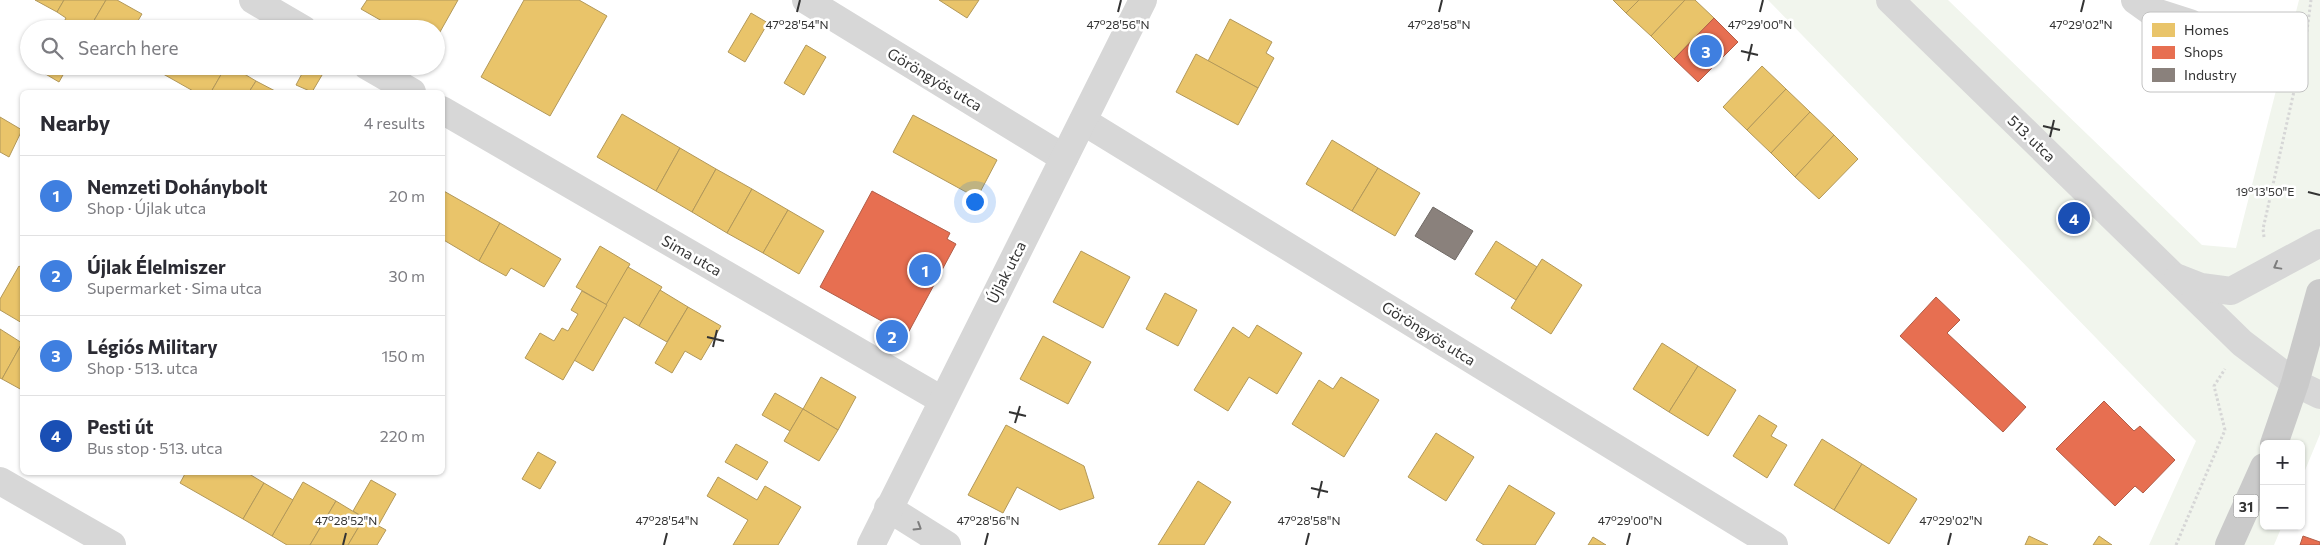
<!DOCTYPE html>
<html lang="en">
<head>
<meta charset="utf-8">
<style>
  :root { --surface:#fff; --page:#f7f7f7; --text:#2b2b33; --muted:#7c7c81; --line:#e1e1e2; --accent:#7a7a7a }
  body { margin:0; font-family:Commissioner,sans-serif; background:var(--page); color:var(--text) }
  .controls { position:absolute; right:15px; bottom:15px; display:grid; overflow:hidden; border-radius:8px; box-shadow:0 1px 4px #0004 }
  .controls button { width:45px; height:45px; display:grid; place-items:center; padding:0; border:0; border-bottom:1px solid var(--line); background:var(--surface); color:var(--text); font:25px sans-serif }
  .you { position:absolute; left:974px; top:201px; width:18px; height:18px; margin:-12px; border:4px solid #fff; border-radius:50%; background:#1a73e8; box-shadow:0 0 0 8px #1a73e833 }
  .badge { display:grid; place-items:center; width:32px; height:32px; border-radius:50%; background:var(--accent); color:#fff; font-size:16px; font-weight:700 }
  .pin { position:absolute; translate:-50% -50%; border:2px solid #fff; box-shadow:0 1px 5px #0006 }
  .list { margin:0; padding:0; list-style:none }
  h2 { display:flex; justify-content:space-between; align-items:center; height:65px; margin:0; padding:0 20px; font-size:21px }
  h2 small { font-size:16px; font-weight:400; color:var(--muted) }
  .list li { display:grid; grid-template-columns:32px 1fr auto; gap:15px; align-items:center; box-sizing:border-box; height:80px; padding:0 20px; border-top:1px solid var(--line) }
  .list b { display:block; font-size:19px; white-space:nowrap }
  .list p { margin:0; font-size:16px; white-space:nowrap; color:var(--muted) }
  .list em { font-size:16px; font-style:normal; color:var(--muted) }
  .icon { flex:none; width:28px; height:28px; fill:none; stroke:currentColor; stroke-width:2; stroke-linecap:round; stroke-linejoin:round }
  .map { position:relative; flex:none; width:2320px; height:545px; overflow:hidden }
  .search { position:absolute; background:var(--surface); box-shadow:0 1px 4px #0004; left:20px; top:20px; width:425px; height:55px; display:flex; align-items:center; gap:12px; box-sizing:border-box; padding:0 18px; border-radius:28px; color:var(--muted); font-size:19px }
  .panel { position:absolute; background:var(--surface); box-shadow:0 1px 4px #0004; left:20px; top:90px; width:425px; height:385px; border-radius:8px }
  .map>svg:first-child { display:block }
  .green { fill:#f1f5ed }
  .homes { fill:#e9c46a; stroke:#b2985a }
  .shops { fill:#e76f51; stroke:#b15d48 }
  .industry { fill:#8a817c; stroke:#706a66 }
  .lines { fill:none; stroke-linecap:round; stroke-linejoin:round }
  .path { stroke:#d6d6d6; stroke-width:3; stroke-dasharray:2.5 2.5; stroke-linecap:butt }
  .minor { stroke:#d7d7d7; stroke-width:28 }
  .major { stroke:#cacaca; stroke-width:28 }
  .oneway { stroke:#7d7d7d }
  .ticks { fill:none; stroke:#333; stroke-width:2 }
  .labels { text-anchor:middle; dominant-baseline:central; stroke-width:5; stroke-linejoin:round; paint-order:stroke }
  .shield { fill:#fff; stroke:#707070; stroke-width:1 }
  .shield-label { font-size:14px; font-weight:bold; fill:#333 }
  .street-label { font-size:15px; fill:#333; stroke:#fff }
  .key { fill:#fff; stroke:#c2c2c2; stroke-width:1 }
  .key-label { font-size:14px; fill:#333 }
  .ticks-label { font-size:12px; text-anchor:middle; fill:#333; stroke:#fff; stroke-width:5; stroke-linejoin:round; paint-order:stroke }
</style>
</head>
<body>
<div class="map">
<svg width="2320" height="545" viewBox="0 0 2320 545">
  <rect width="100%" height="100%" fill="#fff"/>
  <!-- green -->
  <polygon class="green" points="1768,0 1948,0 2202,245 2236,248 2299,0 2320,0 2320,434 2301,480 2301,444 2264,444 2264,526 2282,526 2274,545 2149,545 2196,441"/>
  <!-- homes -->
  <g class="homes">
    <polygon points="35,0 64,0 57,12"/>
    <polygon points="64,0 106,0 89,29 60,29 66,18 57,12"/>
    <polygon points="106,0 117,0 142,14 133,29 89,29"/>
    <polygon points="367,0 458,0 436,39 436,29 396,29 361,9"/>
    <polygon points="524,0 579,0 607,16 550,116 481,77"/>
    <polygon points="939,0 979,0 967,18"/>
    <polygon points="1613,0 1639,0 1626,13"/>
    <polygon points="1639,0 1685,0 1651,36 1626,13"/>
    <polygon points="1685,0 1695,0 1714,18 1674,59 1651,36"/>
    <polygon points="751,13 768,23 745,62 728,52"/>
    <polygon points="1230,19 1272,42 1266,53 1274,58 1258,88 1208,61"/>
    <polygon points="806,45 826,57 804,95 784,83"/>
    <polygon points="1196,54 1258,88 1238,125 1176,92"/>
    <polygon points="38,66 68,66 59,82 37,69"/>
    <polygon points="149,66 226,66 211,92 195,92"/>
    <polygon points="226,66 231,66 256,81 249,92 211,92"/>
    <polygon points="306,66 318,66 325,70 312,92 296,85"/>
    <polygon points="1762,66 1786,89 1747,130 1723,107"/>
    <polygon points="256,81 277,92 249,92"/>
    <polygon points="1786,89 1810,112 1771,153 1747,130"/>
    <polygon points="1810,112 1834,135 1795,177 1771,153"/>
    <polygon points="622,114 680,148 656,191 597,157"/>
    <polygon points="913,115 997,160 977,198 893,152"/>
    <polygon points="0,117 22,130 9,157 0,152"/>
    <polygon points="1834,135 1858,159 1819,199 1795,177"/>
    <polygon points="1332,140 1378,168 1352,211 1306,184"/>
    <polygon points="680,148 716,169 692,212 656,191"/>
    <polygon points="1378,168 1420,193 1395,236 1352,211"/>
    <polygon points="716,169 752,189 727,233 692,212"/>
    <polygon points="752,189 788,210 763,253 727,233"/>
    <polygon points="442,190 500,223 479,261 442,239"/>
    <polygon points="788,210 824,231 799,274 763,253"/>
    <polygon points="500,223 561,259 544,287 511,268 506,276 479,261"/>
    <polygon points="1496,241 1537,267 1516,300 1475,274"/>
    <polygon points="600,246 630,264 607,305 576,287"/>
    <polygon points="1081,251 1130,277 1103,328 1053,302"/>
    <polygon points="1542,259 1582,285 1551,334 1511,308"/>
    <polygon points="19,266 22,268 22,323 0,310 0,299"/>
    <polygon points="628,267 662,287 639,326 624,317 593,371 574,360"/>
    <polygon points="660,290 688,307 667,342 639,326"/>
    <polygon points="582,291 607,305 563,380 525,358 540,333 554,341 562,328 568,331 578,314 571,310"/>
    <polygon points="1165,293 1197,310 1178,346 1146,329"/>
    <polygon points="688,307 721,326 701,360 685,351 672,373 655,363"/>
    <polygon points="1257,325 1302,353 1277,394 1249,377 1228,411 1194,390 1233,327 1249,338"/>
    <polygon points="0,329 22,343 2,379 0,378"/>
    <polygon points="1043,336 1091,362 1068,404 1020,379"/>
    <polygon points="22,343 22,390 2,379"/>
    <polygon points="1662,343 1698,366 1669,412 1633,389"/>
    <polygon points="1698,366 1736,390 1708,436 1669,412"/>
    <polygon points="821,377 856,397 838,430 803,409"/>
    <polygon points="1341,377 1379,400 1344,457 1292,424 1319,380 1333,389"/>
    <polygon points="775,393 803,409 790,431 762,415"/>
    <polygon points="803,409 838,430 819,461 784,441"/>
    <polygon points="1759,415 1777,426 1771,436 1787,445 1767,478 1733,456"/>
    <polygon points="1006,425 1084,466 1094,498 1060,510 1017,487 1003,513 968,495"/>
    <polygon points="1436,433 1474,457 1446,501 1408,477"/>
    <polygon points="1822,439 1862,464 1834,510 1794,485"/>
    <polygon points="736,444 768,462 757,480 725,462"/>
    <polygon points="538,452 556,462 540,489 522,479"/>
    <polygon points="1862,464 1917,499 1889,544 1834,510"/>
    <polygon points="186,472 246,472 264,483 243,519 180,483"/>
    <polygon points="718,477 757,500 765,486 801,507 778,545 733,545 748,520 707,496"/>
    <polygon points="371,480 396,494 378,526 353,511"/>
    <polygon points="1198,481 1231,502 1204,545 1158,545"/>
    <polygon points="303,482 336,501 310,545 287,545 272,536"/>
    <polygon points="264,483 293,500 272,536 243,519"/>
    <polygon points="1509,485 1555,513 1535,545 1484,545 1476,540"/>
    <polygon points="336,501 364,518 348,545 310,545"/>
    <polygon points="364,518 386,530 377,545 348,545"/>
    <polygon points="2029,536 2048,545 2025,545"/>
    <polygon points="2099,536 2112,545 2093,545"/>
    <polygon points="1593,537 1606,545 1588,545"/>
  </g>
  <!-- shops -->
  <g class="shops">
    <polygon points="1714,18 1738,42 1698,82 1674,59"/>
    <polygon points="872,191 950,233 947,239 956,244 907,335 820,287"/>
    <polygon points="1936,297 1960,320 1947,333 2026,407 2003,432 1900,336"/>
    <polygon points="2104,401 2134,431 2140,426 2175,460 2143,493 2135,486 2115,506 2056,449"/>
    <polygon points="2303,536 2320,542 2320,545 2300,545"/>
  </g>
  <!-- industry -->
  <polygon class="industry" points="1433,207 1473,231 1455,260 1415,236"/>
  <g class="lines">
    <!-- path -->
    <g class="path">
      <polyline points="2264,237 2263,229 2306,38 2311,0"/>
      <polyline points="2176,545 2225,430 2214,386 2225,369"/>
    </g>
    <!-- minor -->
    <g class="minor">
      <polyline points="253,0 303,29"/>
      <polyline points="806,0 1064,158"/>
      <polyline points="1890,0 2242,343 2295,383 2320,395"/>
      <polyline points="2135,0 2149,10 2190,23"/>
      <polyline points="367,66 412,92"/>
      <polyline points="442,110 942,400"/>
      <polyline points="1083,121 1774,545"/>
      <polyline points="2178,278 2201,287 2231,291 2320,243"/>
      <polyline points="0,481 112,545"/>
      <polyline points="888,508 947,545"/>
      <polyline points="871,545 1143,0"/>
    </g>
    <!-- major -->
    <g class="major">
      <polyline points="2274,444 2295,383 2320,293"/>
      <polyline points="2229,545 2264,467"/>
    </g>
  </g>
  <!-- one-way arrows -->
  <defs><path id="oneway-chevron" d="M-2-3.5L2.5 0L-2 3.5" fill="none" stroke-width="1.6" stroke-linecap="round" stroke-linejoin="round" transform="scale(1.25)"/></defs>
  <g class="oneway">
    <use href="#oneway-chevron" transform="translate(2277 266) rotate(151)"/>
    <use href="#oneway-chevron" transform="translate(918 527) rotate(32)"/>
  </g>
  <!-- ticks -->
  <path class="ticks" d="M797,12L800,0M1118,12L1121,0M1439,12L1442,0M1760,12L1763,0M2081,12L2084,0M1741,51L1758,55M1748,61L1752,44M2043,126L2060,130M2050,137L2054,120M2308,192L2320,195M707,337L724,341M713,347L717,330M1009,412L1026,416M1015,423L1020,406M1311,488L1328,492M1318,498L1322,481M343,545L346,533M664,545L667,533M985,545L988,533M1306,545L1309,533M1627,545L1630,533M1948,545L1951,533"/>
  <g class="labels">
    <!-- shield labels -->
    <rect class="shield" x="2233.5" y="494.5" width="25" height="23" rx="4"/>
    <g class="shield-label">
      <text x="2246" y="506">31</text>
    </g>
    <!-- street labels -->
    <g class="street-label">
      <text transform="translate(935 79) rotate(31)">Göröngyös utca</text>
      <text transform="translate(2032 138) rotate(44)">513. utca</text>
      <text transform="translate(692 255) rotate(30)">Sima utca</text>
      <text transform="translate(1006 272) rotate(-63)">Újlak utca</text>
      <text transform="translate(1429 333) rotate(32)">Göröngyös utca</text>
    </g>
  </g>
  <!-- legend -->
  <rect x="2142" y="12" width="166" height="80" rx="8" class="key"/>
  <rect x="2152" y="23" width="23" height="14" fill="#e9c46a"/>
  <rect x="2152" y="46" width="23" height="13" fill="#e76f51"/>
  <rect x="2152" y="68" width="23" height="14" fill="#8a817c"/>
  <g class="key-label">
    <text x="2184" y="35">Homes</text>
    <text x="2184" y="57">Shops</text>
    <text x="2184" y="80">Industry</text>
  </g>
  <g class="ticks-label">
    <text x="797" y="29">47°28'54"N</text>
    <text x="1118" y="29">47°28'56"N</text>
    <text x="1439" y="29">47°28'58"N</text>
    <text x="1760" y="29">47°29'00"N</text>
    <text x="2081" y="29">47°29'02"N</text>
    <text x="2265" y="196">19°13'50"E</text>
    <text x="346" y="525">47°28'52"N</text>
    <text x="667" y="525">47°28'54"N</text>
    <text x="988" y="525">47°28'56"N</text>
    <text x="1309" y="525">47°28'58"N</text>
    <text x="1630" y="525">47°29'00"N</text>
    <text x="1951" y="525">47°29'02"N</text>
  </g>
</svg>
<div class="controls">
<button>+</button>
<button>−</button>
</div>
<div class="you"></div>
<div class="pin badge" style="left:925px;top:270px;background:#3f7fe0">1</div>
<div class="pin badge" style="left:892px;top:336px;background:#3f7fe0">2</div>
<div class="pin badge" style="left:1706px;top:51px;background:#3f7fe0">3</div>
<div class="pin badge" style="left:2074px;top:218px;background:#1a4fb4">4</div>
<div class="search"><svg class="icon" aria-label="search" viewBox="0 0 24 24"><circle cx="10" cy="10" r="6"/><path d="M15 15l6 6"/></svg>Search here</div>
<section class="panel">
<h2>Nearby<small>4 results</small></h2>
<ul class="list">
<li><span class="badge" style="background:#3f7fe0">1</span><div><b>Nemzeti Dohánybolt</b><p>Shop · Újlak utca</p></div><em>20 m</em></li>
<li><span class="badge" style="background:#3f7fe0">2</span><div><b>Újlak Élelmiszer</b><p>Supermarket · Sima utca</p></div><em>30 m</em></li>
<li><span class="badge" style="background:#3f7fe0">3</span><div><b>Légiós Military</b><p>Shop · 513. utca</p></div><em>150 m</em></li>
<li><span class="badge" style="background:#1a4fb4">4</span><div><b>Pesti út</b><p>Bus stop · 513. utca</p></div><em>220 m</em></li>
</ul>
</section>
</div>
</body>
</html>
